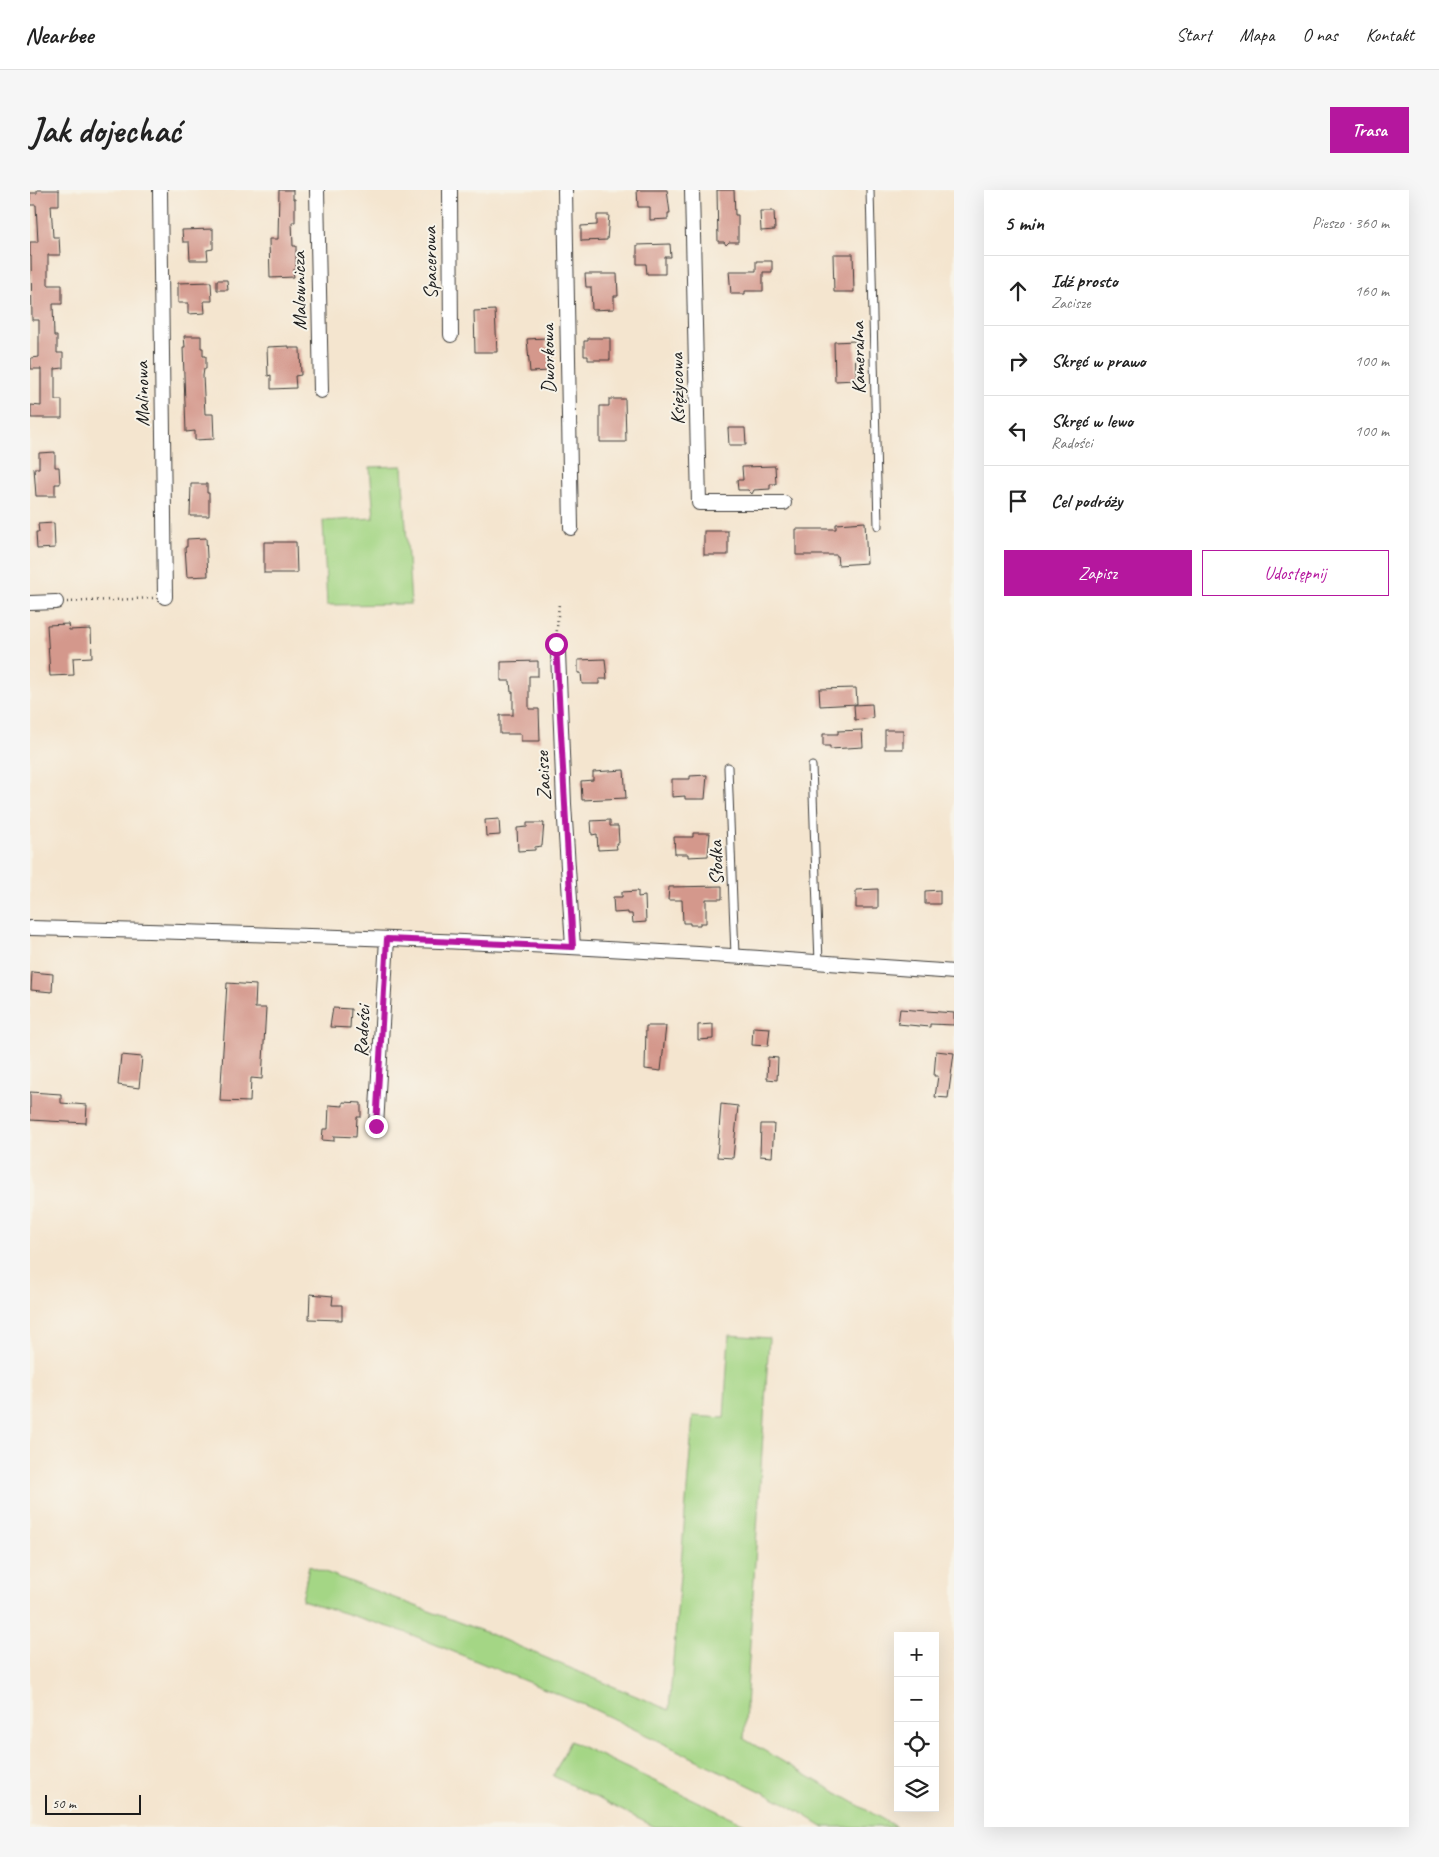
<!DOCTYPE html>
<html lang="pl">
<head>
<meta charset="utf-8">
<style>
  :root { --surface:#fff; --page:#f6f6f6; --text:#222; --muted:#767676; --line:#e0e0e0; --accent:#b5179e }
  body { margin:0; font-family:Caveat,sans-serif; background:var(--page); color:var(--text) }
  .controls { position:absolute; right:15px; bottom:15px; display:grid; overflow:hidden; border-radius:0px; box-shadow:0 5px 20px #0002 }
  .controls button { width:45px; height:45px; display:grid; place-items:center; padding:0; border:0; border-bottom:1px solid var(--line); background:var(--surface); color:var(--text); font:25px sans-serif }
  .scale { position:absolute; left:15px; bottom:12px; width:96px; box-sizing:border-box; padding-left:5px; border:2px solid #1c1c1c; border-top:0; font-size:14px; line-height:18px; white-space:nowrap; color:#1c1c1c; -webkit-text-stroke:4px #f7f3e8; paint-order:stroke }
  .stop { position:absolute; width:15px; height:15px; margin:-11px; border:4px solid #b5179e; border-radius:50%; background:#fff }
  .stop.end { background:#b5179e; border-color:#fff; box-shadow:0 1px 5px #0008 }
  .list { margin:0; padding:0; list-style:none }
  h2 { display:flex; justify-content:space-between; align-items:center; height:65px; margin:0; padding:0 20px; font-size:21px }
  h2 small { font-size:16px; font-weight:400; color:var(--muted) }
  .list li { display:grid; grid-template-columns:32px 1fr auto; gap:15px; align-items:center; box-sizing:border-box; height:70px; padding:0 20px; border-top:1px solid var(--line) }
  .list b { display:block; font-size:19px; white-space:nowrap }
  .list p { margin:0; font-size:16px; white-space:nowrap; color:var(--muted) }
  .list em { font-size:16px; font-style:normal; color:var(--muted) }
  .actions { display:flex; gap:10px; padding:15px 20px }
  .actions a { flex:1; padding:11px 0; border:1px solid var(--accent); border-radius:0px; text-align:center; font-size:18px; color:var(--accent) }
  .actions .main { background:var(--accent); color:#fff }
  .icon { flex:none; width:28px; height:28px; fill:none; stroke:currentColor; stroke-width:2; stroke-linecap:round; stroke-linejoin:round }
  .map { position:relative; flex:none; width:924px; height:1637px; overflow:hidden; border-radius:0px }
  header { display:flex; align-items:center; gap:30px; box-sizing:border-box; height:70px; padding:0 25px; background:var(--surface); border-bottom:1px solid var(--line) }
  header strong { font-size:24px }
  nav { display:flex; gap:28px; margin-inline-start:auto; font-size:18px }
  .intro { display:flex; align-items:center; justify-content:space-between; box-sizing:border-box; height:120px; padding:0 30px }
  h1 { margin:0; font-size:35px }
  .button { padding:12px 22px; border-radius:0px; background:var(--accent); color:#fff; font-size:18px; font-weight:700 }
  main { display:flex; gap:30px; padding:0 30px }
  aside { flex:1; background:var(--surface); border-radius:0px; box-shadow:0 5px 20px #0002 }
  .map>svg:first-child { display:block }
  .green { fill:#a4d685; stroke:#607950 }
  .building { fill:#d4988c }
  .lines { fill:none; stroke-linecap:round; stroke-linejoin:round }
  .lane-casing { stroke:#3c3a37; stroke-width:9 }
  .street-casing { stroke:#3c3a37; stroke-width:16 }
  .path { stroke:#3c3a37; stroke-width:2.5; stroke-dasharray:1 4; stroke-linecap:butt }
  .lane { stroke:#fff; stroke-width:7 }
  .street { stroke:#fff; stroke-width:14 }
  .route { stroke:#b5179e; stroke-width:6 }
  .labels { text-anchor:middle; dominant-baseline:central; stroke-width:4; stroke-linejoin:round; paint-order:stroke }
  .street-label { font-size:20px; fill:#1c1c1c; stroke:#f7f3e8 }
</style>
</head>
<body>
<header>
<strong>Nearbee</strong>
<nav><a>Start</a><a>Mapa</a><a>O nas</a><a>Kontakt</a></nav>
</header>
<div class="intro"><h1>Jak dojechać</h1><a class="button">Trasa</a></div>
<main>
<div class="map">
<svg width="924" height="1637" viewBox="0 0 924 1637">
  <rect width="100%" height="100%" fill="#f7f3e8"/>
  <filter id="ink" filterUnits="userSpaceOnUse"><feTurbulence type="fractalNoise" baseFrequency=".02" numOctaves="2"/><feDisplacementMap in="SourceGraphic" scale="10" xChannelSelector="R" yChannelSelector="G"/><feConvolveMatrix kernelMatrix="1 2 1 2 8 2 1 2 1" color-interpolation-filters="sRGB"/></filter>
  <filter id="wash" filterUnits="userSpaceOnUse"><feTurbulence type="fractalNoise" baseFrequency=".0096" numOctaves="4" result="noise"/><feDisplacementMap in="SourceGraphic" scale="20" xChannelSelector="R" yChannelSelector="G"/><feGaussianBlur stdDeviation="1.12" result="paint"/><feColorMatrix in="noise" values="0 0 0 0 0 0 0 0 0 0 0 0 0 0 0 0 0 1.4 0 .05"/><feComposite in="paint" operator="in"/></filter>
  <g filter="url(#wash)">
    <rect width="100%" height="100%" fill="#f4e5cf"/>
    <!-- green -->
    <g class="green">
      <polygon points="372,276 381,414 297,415 293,331 344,328 340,277"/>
      <polygon points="699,1145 739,1148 714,1549 866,1637 794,1637 753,1612 559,1517 375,1442 272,1410 279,1376 455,1442 639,1520 663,1226 694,1228"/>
      <polygon points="540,1551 721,1637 625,1637 523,1586"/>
    </g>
    <g id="blocks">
      <!-- building -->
      <g class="building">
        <polygon points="7,0 29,0 29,15 21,15 23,47 29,47 30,65 18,65 18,95 32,95 32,114 23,114 24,146 27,146 27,163 33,163 33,178 25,179 25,210 32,210 32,228 1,228 1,215 11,216 11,179 1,179 1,168 9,167 9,130 2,130 1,66 0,66 0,52 8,52 6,15 0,15 0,3 7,3"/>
        <polygon points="249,0 263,0 263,9 265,9 265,32 262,32 263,56 266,56 266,80 263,80 264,87 240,88 239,49 248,49"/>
        <polygon points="607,0 637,0 640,23 638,23 638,29 620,30 620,17 608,17"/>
        <polygon points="687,0 704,0 705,25 708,25 708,52 699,52 696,55 694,52 688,52"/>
        <polygon points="730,21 744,21 745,40 731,41"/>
        <polygon points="567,25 579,25 577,50 551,51 551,36 567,35"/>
        <polygon points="183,39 183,59 177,60 178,70 160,70 159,52 153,52 152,40"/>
        <polygon points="640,54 641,67 635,67 635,84 617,84 616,74 607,74 607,55"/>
        <polygon points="803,64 823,64 824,102 804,102"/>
        <polygon points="726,71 742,71 742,82 733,82 733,101 715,101 715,104 701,104 699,81 726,81"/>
        <polygon points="555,84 587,84 588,106 584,106 584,119 562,120 561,97 556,97"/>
        <polygon points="187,90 197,90 198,100 187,100"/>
        <polygon points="181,92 182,111 174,111 175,123 158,124 158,113 148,113 148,93"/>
        <polygon points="465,120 467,162 445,162 444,121"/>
        <polygon points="154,146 171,146 171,158 173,158 173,166 176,166 176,179 174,179 173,186 175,224 183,224 184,249 165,250 165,241 156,242 153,157 155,157"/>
        <polygon points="516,148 516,157 520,157 520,181 500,182 497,149"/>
        <polygon points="558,148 580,148 580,170 558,170 558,166 554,166 554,151 558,151"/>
        <polygon points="825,151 826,190 805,191 804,152"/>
        <polygon points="259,156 259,158 270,158 271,185 265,186 266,198 241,199 241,185 238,186 237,157"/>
        <polygon points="579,209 595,209 596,252 570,252 570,216 579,216"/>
        <polygon points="698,238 715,238 716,255 699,255"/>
        <polygon points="25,262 25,277 29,277 30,294 25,294 25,306 6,306 4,278 9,278 9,263"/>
        <polygon points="745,276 746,294 740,294 740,299 724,300 722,304 718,300 708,300 707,290 713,290 712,277"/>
        <polygon points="161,294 177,294 177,303 179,303 179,326 160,326"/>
        <polygon points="835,332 837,373 808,375 807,365 766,365 766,339 806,339 806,334"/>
        <polygon points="24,333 25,358 7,359 6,342 9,342 8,334"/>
        <rect x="674" y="341" width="24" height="24"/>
        <polygon points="176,348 178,386 157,387 155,357 157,357 157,349"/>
        <polygon points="234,352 266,352 267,383 234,383"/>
        <polygon points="38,434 39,440 61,439 62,467 43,468 44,485 20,486 17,435"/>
        <polygon points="575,469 577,489 569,489 569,494 552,494 551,483 548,483 548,470"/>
        <polygon points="508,471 508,486 499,486 499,519 509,519 510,551 491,551 491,544 470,544 470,525 483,525 483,502 481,502 480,491 471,491 471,472"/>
        <polygon points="826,498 827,514 790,516 789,499"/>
        <polygon points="842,514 843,528 825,530 824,515"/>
        <polygon points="832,540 833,557 800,559 800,556 793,556 793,544 808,544 808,541"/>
        <rect x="855" y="540" width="18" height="19"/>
        <polygon points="594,580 596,608 552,610 551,591 563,590 563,582"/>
        <polygon points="677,585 675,609 655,609 655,606 642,607 642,589 660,589 660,586"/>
        <polygon points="469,629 470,645 456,646 455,630"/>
        <polygon points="580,630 580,636 588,636 589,653 586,653 587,659 568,660 567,644 562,645 561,631"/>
        <polygon points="497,633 514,633 512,656 505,657 505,660 488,661 487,638 497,637"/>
        <polygon points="663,643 680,643 678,666 658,667 658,664 645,664 644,647 663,647"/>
        <polygon points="692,696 692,709 676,709 676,733 670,733 670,735 660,735 660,733 653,733 652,710 638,710 639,697"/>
        <polygon points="848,699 848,718 826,718 826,700"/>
        <polygon points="910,700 910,714 895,714 895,701"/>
        <polygon points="608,701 608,707 615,706 616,732 603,733 602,724 598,724 598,722 584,723 583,707 592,707 592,702"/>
        <polygon points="2,782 23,784 22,802 1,800"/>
        <polygon points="197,793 226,795 225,818 236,818 232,889 221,888 220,912 190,911"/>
        <polygon points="303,818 321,819 320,838 300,837"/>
        <polygon points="870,819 924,823 924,835 900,834 900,837 868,834"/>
        <polygon points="683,834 683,849 668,850 668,835"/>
        <polygon points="616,836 636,836 631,881 615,879"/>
        <polygon points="723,837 740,838 738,856 722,855"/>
        <polygon points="906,861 924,863 918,908 905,907 908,886 904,886"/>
        <polygon points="91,865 112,867 109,898 88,895"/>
        <polygon points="738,867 748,868 747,890 737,889"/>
        <polygon points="0,902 31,904 31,913 57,915 56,933 0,930"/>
        <polygon points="313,912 331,913 331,927 327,927 326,947 304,946 304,951 292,950 293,939 298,939 299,915 313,916"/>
        <polygon points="691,914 708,916 703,968 687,967"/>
        <polygon points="731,934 744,934 742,967 730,966"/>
        <polygon points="280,1104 303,1106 302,1115 312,1115 312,1130 279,1129"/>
      </g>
    </g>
  </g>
  <g filter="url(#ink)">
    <use href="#blocks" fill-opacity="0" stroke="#3c3a37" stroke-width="1"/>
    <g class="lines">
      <!-- lane casing -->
      <g class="lane-casing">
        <g id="lane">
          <polyline points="840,0 848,336"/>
          <polyline points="782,576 789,773"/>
          <polyline points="698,577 705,766"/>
        </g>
      </g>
      <!-- street casing -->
      <g class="street-casing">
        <g id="street">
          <polyline points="130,0 135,407"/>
          <polyline points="287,0 291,201"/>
          <polyline points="420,0 421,145"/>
          <polyline points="535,0 541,338"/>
          <polyline points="662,0 669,313 754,313"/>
          <polyline points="0,413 26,412"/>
          <polyline points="528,462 534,614 543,757"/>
          <path d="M0,738C217,743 434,750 650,763C742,768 833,776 924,782"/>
          <polyline points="346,936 357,749"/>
        </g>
      </g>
      <!-- path -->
      <g class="path">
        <polyline points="37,412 124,408"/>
        <polyline points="526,451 529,413"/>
      </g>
      <!-- lane -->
      <use href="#lane" class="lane"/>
      <!-- street -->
      <use href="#street" class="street"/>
    </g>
  </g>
  <g class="lines" filter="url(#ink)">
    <!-- route -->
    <polyline class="route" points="346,936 357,749 543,757 526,454"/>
  </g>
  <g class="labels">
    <!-- street labels -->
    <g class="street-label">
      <text transform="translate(400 73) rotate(-91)">Spacerowa</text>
      <text transform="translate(269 101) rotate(-91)">Malownicza</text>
      <text transform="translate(828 168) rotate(-91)">Kameralna</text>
      <text transform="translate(518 169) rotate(-91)">Dworkowa</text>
      <text transform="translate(647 199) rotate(-91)">Księżycowa</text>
      <text transform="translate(112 204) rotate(-91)">Malinowa</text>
      <text transform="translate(513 586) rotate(-93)">Zacisze</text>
      <text transform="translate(686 673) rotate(-92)">Słodka</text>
      <text transform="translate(332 841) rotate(-87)">Radości</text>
    </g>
  </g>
</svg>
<div class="controls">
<button>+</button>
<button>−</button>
<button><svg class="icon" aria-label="locate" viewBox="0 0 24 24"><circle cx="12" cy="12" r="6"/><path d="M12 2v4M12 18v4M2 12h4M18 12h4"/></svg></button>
<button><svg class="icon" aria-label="layers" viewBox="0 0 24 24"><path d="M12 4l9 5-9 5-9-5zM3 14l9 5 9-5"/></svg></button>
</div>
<div class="scale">50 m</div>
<div class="stop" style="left:526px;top:454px"></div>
<div class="stop end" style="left:346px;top:936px"></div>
</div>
<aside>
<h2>5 min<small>Pieszo · 360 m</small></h2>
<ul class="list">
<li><svg class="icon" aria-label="ahead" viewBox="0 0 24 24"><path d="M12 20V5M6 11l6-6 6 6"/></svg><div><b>Idź prosto</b><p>Zacisze</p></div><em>160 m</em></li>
<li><svg class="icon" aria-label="right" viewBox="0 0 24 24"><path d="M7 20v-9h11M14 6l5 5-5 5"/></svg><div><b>Skręć w prawo</b></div><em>100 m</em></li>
<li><svg class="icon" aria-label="left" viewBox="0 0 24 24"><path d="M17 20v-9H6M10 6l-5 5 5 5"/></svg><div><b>Skręć w lewo</b><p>Radości</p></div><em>100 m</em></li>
<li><svg class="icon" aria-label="arrive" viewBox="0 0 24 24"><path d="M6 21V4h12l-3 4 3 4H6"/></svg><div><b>Cel podróży</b></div></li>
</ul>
<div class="actions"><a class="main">Zapisz</a><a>Udostępnij</a></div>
</aside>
</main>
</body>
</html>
